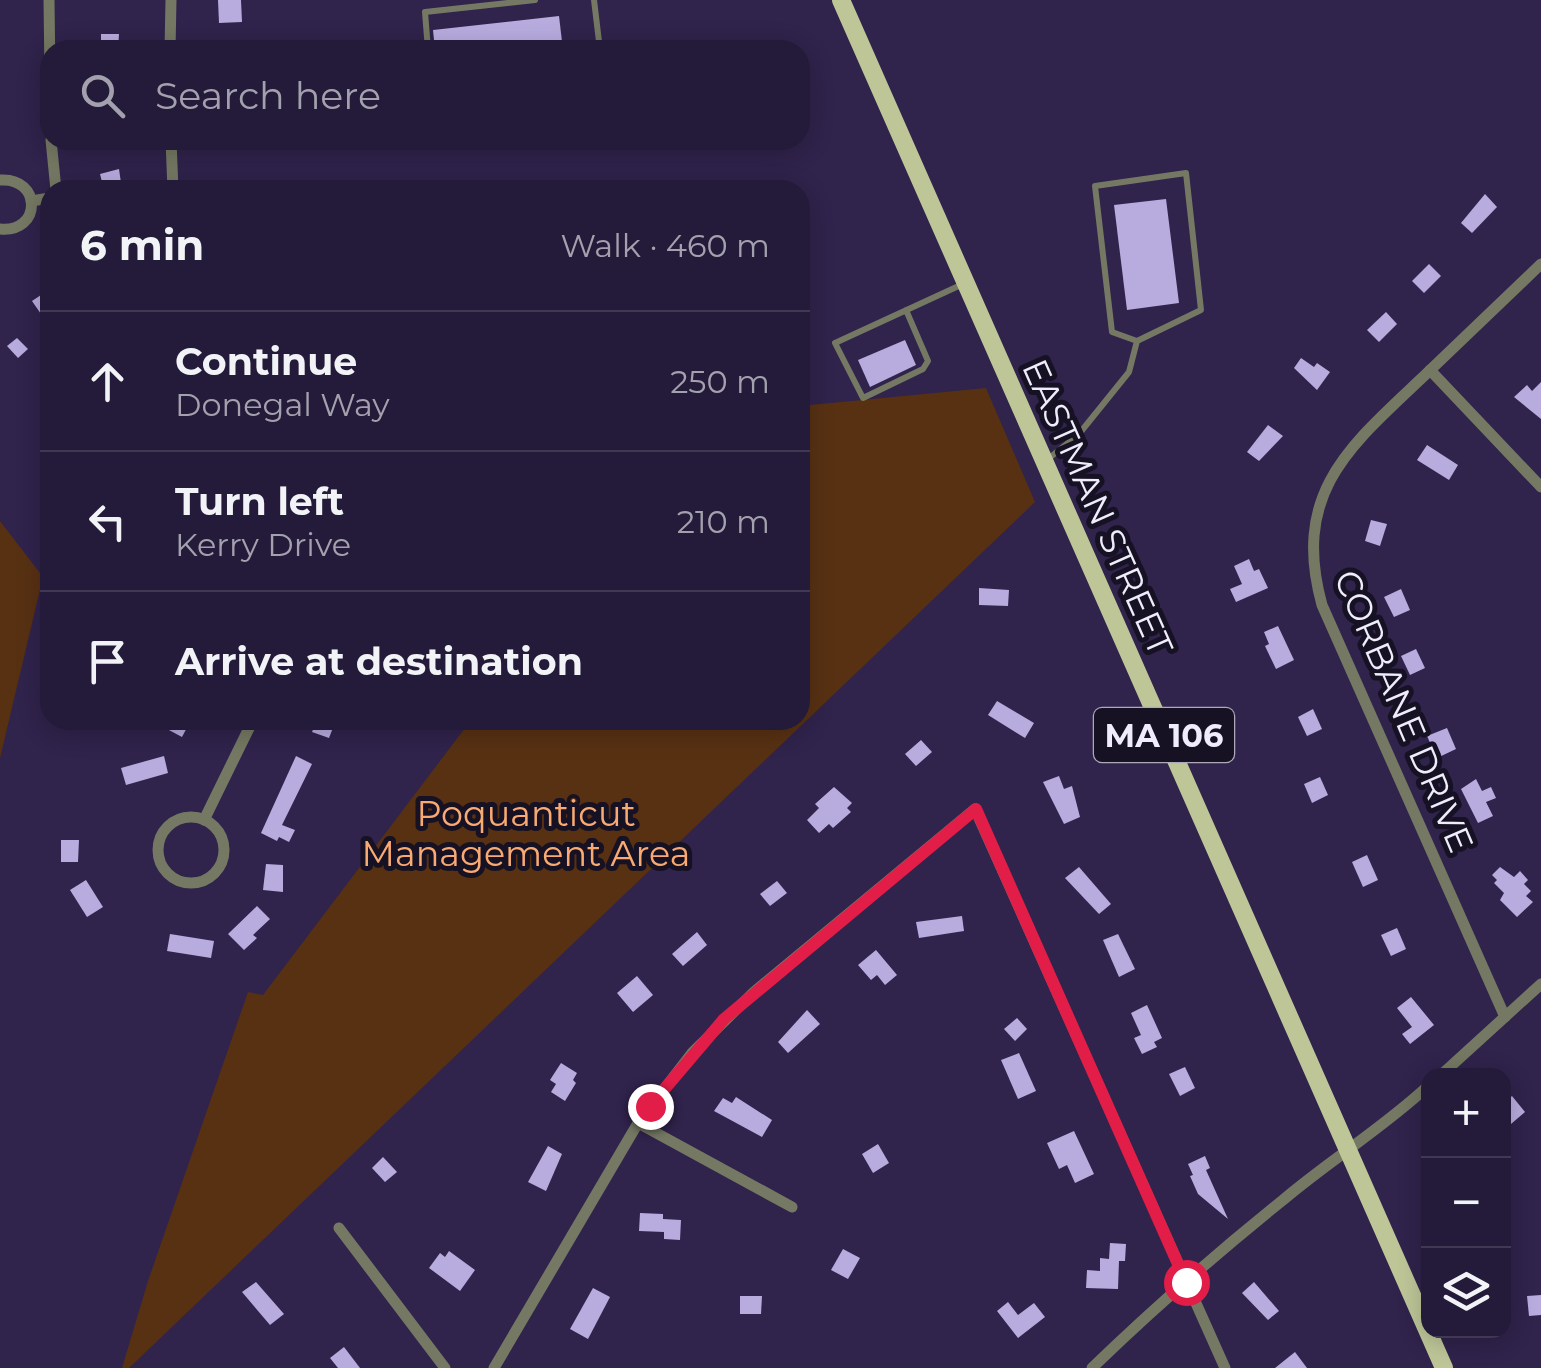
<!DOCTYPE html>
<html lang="en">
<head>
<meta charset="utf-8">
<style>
  :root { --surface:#241a39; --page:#302744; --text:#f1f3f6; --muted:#a3a1ae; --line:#413853 }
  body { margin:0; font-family:Montserrat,sans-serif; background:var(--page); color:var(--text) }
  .controls { position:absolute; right:30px; bottom:30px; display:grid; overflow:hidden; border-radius:20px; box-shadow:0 5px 25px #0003 }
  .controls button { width:90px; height:90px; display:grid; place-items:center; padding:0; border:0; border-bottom:2px solid var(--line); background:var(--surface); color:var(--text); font:50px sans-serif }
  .stop { position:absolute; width:30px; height:30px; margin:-22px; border:8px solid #e11d48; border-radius:50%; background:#fff }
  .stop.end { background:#e11d48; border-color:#fff; box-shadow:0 2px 10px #0008 }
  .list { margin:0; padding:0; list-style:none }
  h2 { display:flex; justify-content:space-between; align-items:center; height:130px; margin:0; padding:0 40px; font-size:42px }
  h2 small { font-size:32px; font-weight:400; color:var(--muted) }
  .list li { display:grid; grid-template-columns:65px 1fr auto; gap:30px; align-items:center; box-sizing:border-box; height:140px; padding:0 40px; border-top:2px solid var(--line) }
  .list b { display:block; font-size:38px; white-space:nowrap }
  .list p { margin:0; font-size:32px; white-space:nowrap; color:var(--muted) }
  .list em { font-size:32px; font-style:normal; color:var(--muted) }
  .icon { flex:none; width:55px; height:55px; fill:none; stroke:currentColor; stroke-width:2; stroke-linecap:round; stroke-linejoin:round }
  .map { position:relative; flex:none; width:1541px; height:1368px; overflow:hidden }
  .search { position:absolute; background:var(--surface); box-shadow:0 5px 25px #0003; left:40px; top:40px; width:770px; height:110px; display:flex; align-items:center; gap:25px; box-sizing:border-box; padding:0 35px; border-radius:30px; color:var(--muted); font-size:38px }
  .panel { position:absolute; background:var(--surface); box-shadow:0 5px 25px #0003; left:40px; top:180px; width:770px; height:550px; border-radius:30px }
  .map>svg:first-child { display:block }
  .green { fill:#583113 }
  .building { fill:#b8acdf }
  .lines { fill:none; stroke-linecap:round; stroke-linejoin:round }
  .lane { stroke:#757963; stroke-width:6 }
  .street { stroke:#757963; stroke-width:11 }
  .primary { stroke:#bec698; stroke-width:18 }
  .route { stroke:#e11d48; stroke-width:12 }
  .labels { text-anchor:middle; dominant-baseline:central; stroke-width:10; stroke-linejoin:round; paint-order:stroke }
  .shield { fill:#161123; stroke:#aeaabb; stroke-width:2.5 }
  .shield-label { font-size:32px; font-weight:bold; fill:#efecfc }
  .street-label { font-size:35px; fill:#efecfc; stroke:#161123 }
  .park-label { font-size:35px; fill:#f9aa72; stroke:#161123 }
</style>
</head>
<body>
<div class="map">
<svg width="1541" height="1368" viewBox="0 0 1541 1368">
  <rect width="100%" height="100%" fill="#30234c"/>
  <!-- green -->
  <g class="green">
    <polygon points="986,388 1035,502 129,1368 122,1368 148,1281 248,992 263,995 471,720 800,720 800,406"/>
    <polygon points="0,521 43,577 0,758"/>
  </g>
  <!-- building -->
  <g class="building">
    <polygon points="218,0 241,0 242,22 219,23"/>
    <polygon points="559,16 563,50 435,50 433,30"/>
    <polygon points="101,34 119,34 118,50 101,50"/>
    <polygon points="119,169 122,190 104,190 100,174"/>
    <polygon points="1485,194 1497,207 1472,233 1461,223"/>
    <polygon points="1166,199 1179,303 1127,310 1114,205"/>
    <polygon points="1429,264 1441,276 1424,293 1412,281"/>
    <polygon points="50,289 50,327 32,301"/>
    <polygon points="1386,312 1397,324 1379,342 1367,330"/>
    <polygon points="17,338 28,349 18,358 7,346"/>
    <polygon points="905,340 916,365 870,387 858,360"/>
    <polygon points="1301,358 1314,367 1317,363 1330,372 1317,390 1294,368"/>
    <polygon points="1541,382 1541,419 1514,397 1527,385 1532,391"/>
    <polygon points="1268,425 1283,436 1259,461 1247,452"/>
    <polygon points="1427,445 1458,465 1449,480 1417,460"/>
    <polygon points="1371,520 1387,524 1380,546 1365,541"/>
    <polygon points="1249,559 1254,571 1259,569 1268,588 1236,602 1230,589 1242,584 1234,566"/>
    <polygon points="979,588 1009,590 1008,606 979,605"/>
    <polygon points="1401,589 1410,610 1394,617 1384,597"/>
    <polygon points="1278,626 1294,660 1276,669 1265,646 1269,644 1264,632"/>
    <polygon points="1416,649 1425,668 1410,675 1401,656"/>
    <polygon points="997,701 1034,723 1025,738 988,715"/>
    <polygon points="1313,709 1322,729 1307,736 1298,717"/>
    <polygon points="171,720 191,720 182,737 167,729"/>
    <polygon points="317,720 336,720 329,738 312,732"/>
    <polygon points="1447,728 1456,749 1437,758 1427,736"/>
    <polygon points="921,740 932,752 916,766 905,754"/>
    <polygon points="164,756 168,773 126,785 121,768"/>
    <polygon points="296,756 312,764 282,825 295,830 289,842 279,837 277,841 261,833"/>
    <polygon points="1059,776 1064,789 1072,786 1080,817 1064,824 1043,782"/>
    <polygon points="1320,777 1328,795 1312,803 1304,784"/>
    <polygon points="1476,779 1482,791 1491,787 1496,798 1486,802 1493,816 1478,823 1461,789"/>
    <polygon points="834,787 852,803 847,808 851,812 833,828 829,824 819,833 807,820 819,808 815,804"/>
    <polygon points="61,840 79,840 78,862 61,862"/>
    <polygon points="1367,855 1378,880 1363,887 1352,862"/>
    <polygon points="266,864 283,865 283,892 263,890"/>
    <polygon points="1079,867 1111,904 1099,914 1065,878"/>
    <polygon points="1500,867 1514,877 1520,871 1528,880 1524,884 1531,891 1526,896 1533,902 1517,917 1500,900 1504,893 1494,883 1497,880 1492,875"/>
    <polygon points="86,880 103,907 87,917 70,890"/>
    <polygon points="777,881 787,893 770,906 760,894"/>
    <polygon points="257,906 270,919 253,935 257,938 244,950 228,934"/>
    <polygon points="962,916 964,931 919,938 916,922"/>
    <polygon points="1397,928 1406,949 1391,956 1381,935"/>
    <polygon points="697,932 707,945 683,966 672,954"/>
    <polygon points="170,934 214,941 211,958 167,951"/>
    <polygon points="1118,934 1135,969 1119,977 1103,940"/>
    <polygon points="876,950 897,975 885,985 877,975 871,980 858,965"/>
    <polygon points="637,976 653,995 633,1012 617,993"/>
    <polygon points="1411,997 1434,1025 1410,1044 1402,1034 1412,1027 1397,1008"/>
    <polygon points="1147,1005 1162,1038 1154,1042 1157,1047 1142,1054 1134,1038 1141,1035 1131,1013"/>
    <polygon points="807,1010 820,1024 788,1053 778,1042"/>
    <polygon points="1017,1018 1027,1029 1015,1041 1004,1029"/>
    <polygon points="1019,1053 1036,1091 1018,1099 1001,1060"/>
    <polygon points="561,1063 577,1073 573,1080 576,1083 565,1101 551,1092 556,1084 550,1080"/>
    <polygon points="1185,1067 1195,1088 1180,1096 1169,1074"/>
    <polygon points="1512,1096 1525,1112 1504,1130 1504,1103"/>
    <polygon points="736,1097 772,1120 762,1137 714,1111 723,1098 732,1103"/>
    <polygon points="1074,1131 1094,1174 1075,1183 1067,1165 1059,1169 1047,1143"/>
    <polygon points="878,1144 889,1163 873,1173 862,1154"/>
    <polygon points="548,1146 562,1154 546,1191 528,1182"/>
    <polygon points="1205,1156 1210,1168 1206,1170 1228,1219 1198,1194 1190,1176 1193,1175 1188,1164"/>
    <polygon points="383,1157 397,1172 385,1182 372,1168"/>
    <polygon points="640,1213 663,1214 663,1219 681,1220 680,1240 664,1239 664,1232 639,1231"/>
    <polygon points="1110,1243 1126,1244 1125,1261 1119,1261 1118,1289 1086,1288 1087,1270 1100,1271 1100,1258 1109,1259"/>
    <polygon points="843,1249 860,1258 848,1279 831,1270"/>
    <polygon points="449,1251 475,1270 460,1291 429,1268 440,1253 445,1257"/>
    <polygon points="256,1282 284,1314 270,1325 242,1292"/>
    <polygon points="1254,1282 1279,1311 1268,1320 1242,1293"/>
    <polygon points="593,1288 610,1297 588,1339 570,1329"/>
    <polygon points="1541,1295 1541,1315 1529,1316 1527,1296"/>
    <polygon points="740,1296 762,1296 761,1314 740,1314"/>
    <polygon points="1008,1302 1018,1315 1034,1303 1045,1317 1018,1338 997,1311"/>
    <polygon points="344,1347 360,1368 338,1368 330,1358"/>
    <polygon points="1295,1352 1307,1368 1275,1368"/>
  </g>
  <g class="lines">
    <!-- lane -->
    <g class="lane">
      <polyline points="594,0 600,50"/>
      <polyline points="428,50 425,12 535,0"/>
      <polyline points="906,310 928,361 923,369 863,398 835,343 963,284"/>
      <polyline points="1048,459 1079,434 1129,372 1137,341 1201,310 1186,173 1095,186 1112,332 1137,341"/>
    </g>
    <!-- street -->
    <g class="street">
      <polyline points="49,0 50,76"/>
      <polyline points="170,50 171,0"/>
      <polyline points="51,140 56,190"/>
      <polyline points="171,140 173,190"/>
      <path d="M0,180C42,177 42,233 0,229"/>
      <polyline points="31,201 50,198"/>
      <polyline points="1430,370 1541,487"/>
      <circle cx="191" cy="850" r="33"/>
      <polyline points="204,820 253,720"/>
      <path d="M1505,1017L1322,605C1291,492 1350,446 1424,376C1463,339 1502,301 1541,264"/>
      <polyline points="1440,1076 1541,984"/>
      <polyline points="638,1123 792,1207"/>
      <polyline points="339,1228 445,1368"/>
      <polyline points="494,1368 638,1123 692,1053 754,992 975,809 1225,1368"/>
      <path d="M1092,1368C1153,1309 1217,1253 1283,1200C1330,1160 1383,1128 1428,1086"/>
    </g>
    <!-- primary -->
    <polyline class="primary" points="841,0 1444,1368"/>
  </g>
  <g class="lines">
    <!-- route -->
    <polyline class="route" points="650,1106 724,1019 976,809 1186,1282"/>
  </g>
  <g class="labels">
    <!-- shield labels -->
    <rect class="shield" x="1094" y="708" width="140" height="54" rx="8"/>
    <g class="shield-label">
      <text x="1164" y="735">MA 106</text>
    </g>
    <!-- street labels -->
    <g class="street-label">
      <text transform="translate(1098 507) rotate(66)">EASTMAN STREET</text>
      <text transform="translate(1404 711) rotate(67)">CORBANE DRIVE</text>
    </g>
    <!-- park labels -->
    <g class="park-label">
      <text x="526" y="813">Poquanticut<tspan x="526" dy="40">Management Area</tspan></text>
    </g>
  </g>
</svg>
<div class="controls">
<button>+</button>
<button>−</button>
<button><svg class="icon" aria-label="layers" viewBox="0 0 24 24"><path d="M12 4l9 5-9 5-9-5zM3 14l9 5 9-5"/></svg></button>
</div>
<div class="stop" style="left:1186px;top:1282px"></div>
<div class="stop end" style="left:650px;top:1106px"></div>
<div class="search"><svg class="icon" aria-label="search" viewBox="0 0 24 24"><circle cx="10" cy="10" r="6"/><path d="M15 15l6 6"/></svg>Search here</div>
<section class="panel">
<h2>6 min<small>Walk · 460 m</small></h2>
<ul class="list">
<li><svg class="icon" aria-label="ahead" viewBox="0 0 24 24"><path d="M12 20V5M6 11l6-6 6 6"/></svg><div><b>Continue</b><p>Donegal Way</p></div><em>250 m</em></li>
<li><svg class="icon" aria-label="left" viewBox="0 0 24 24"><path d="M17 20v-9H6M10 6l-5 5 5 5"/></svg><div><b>Turn left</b><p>Kerry Drive</p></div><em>210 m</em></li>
<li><svg class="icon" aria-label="arrive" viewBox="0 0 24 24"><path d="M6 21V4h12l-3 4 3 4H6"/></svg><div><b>Arrive at destination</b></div></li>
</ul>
</section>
</div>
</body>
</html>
